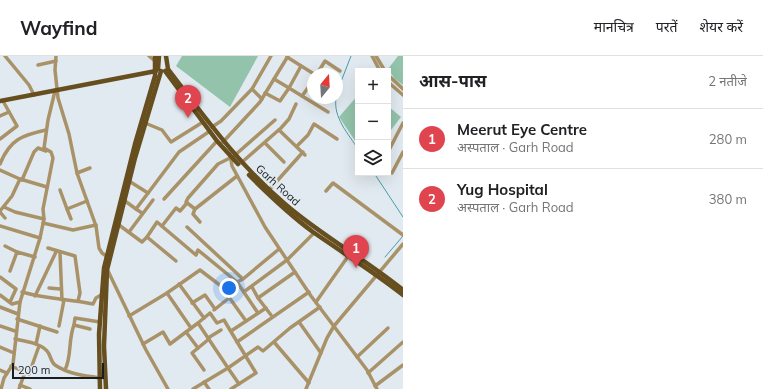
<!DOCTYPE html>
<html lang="hi">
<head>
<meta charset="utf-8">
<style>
  :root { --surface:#fff; --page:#f6f6f6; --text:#202124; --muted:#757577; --line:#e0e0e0; --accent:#218b69 }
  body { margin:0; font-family:Mulish,"Noto Sans Devanagari",sans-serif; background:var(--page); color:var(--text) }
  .controls { position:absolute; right:12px; top:12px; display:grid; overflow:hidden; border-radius:0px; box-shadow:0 4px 16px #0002 }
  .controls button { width:36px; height:36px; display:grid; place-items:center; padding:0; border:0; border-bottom:1px solid var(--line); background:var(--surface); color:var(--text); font:20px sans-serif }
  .compass { position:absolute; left:307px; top:12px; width:36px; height:36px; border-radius:50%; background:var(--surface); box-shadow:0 4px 16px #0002; rotate:18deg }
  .scale { position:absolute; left:12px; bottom:10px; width:92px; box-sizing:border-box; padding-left:4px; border:2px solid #1a1d1f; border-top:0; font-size:11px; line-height:14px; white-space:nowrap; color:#1a1d1f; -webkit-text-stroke:3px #e1eaf0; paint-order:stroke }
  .you { position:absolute; left:229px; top:232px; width:14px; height:14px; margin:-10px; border:3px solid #fff; border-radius:50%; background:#1a73e8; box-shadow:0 0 0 6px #1a73e833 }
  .badge { display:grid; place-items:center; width:26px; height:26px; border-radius:50%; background:var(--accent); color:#fff; font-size:13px; font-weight:700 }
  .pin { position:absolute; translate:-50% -33px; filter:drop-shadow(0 1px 2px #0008) }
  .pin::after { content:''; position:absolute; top:21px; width:14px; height:12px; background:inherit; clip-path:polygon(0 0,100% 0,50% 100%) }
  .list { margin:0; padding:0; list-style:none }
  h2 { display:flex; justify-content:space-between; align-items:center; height:52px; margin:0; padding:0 16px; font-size:17px }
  h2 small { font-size:13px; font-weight:400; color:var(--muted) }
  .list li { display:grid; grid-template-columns:26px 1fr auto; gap:12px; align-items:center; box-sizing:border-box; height:60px; padding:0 16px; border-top:1px solid var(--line) }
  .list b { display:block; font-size:15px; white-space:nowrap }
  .list p { margin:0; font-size:13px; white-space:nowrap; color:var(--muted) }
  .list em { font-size:13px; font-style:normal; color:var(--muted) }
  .icon { flex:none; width:22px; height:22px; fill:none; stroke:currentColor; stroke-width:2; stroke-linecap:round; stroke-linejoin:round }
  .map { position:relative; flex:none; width:403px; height:333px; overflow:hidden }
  header { display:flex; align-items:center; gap:24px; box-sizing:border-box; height:56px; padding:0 20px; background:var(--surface); border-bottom:1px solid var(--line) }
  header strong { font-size:19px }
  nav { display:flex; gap:22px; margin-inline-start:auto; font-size:14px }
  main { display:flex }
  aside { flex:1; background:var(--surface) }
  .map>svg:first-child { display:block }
  .green { fill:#93c3aa }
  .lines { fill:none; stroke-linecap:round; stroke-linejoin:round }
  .stream { stroke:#4b9ca7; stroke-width:1 }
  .minor { stroke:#a99268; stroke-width:3.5 }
  .major { stroke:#664e1e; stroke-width:4.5 }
  .labels { text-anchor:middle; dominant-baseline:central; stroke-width:4; stroke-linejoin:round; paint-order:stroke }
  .street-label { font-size:11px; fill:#1a1d1f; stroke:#e1eaf0 }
</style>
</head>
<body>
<header>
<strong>Wayfind</strong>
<nav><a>मानचित्र</a><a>परतें</a><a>शेयर करें</a></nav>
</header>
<main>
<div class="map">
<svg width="403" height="333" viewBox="0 0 403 333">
  <rect width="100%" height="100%" fill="#e1eaf0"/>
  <!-- green -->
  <g class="green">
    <polygon points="182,0 258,0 230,51 176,10"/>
    <polygon points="398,0 403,0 403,29 395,23 388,13"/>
    <polygon points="358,39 358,89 339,61"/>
    <polygon points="388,50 401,61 388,78"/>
  </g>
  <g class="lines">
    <!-- stream -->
    <g class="stream">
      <polyline points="337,36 351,0"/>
      <path d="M336,42C333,62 348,77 358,93"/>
      <polyline points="374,117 403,161"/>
      <polyline points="385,201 403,180"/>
    </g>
    <!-- minor -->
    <g class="minor">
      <polyline points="5,0 29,29 34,39"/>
      <polyline points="56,0 55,14 58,42 69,78 77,117 96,170 99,192 102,197 109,202"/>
      <polyline points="149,0 155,5"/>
      <polyline points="372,0 380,15"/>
      <polyline points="376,0 385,15"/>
      <polyline points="287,1 314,18"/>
      <polyline points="38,9 56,5"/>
      <polyline points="317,18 325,5 340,15"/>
      <polyline points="388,19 403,33"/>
      <polyline points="274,23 289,32 301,10"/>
      <polyline points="388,26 403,39"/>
      <polyline points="265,37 280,45 289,32 302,40 313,25"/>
      <polyline points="302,40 328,56"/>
      <polyline points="326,42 330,45"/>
      <polyline points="262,43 252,33 271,0"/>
      <polyline points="0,60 9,56"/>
      <polyline points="145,67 162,74 171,86 203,66"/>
      <polyline points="212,71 221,65 252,33"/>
      <polyline points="279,74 305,99"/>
      <polyline points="0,83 17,70 3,45"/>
      <polyline points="223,86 260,46 288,0"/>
      <polyline points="265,87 284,106"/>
      <polyline points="297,90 308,79 314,68 337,83"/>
      <polyline points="388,96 403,67"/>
      <polyline points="230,98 232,110 265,171 311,240 367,314 377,333"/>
      <polyline points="234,100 275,64"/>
      <polyline points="241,107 281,72 289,63 296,48"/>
      <path d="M0,108C10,83 23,79 46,74"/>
      <polyline points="0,114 22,124 34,96 38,92 46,95"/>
      <polyline points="77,117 90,112"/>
      <polyline points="392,117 403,96"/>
      <polyline points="129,125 148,137"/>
      <polyline points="60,134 67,153 87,145"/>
      <polyline points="269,134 303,96"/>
      <polyline points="326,135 333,127 403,179"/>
      <polyline points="164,143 217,85"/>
      <polyline points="125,145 136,153"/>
      <polyline points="4,151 15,156 44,163"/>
      <polyline points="67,153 71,163"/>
      <polyline points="195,153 186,146 188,142 218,108 230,102"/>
      <polyline points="0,155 12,140 20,123 47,131"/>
      <polyline points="0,156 5,162"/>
      <polyline points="142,157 136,153 179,96 210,75"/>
      <polyline points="200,166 193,158 195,153 237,120"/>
      <polyline points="43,167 73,174 96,169"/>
      <polyline points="119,169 142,186 147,181 176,205"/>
      <polyline points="0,170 40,182"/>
      <polyline points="162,170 176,152 180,155 187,147"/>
      <polyline points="187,171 243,223 279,193"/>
      <polyline points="129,176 153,144"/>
      <polyline points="147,181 157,166 196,199 198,194 237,226 243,223"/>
      <polyline points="5,190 17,196"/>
      <polyline points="48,192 75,200 80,237 78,245"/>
      <polyline points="60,197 62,244"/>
      <polyline points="10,215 17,196 35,201"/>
      <polyline points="108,215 146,294 168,333"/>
      <polyline points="0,221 16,233 10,246"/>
      <polyline points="237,226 258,257"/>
      <polyline points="179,228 204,262"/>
      <polyline points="252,231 258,242"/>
      <polyline points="49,232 60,233"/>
      <polyline points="245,235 287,204 314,177"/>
      <path d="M22,236C46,243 69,243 93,248L96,242L101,239"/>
      <polyline points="167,237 200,214 221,230 246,265"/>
      <polyline points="0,239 12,248 20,246"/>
      <polyline points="35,240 56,196"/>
      <polyline points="316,246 349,199"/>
      <polyline points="192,247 205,239 215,253"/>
      <polyline points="0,251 18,258"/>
      <polyline points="214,254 229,242"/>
      <polyline points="271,259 258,242 295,216"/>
      <polyline points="129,260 167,237 191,272"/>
      <polyline points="17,263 57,276"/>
      <polyline points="299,266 321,297"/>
      <polyline points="74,269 75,262 100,266"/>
      <polyline points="0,270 15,275"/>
      <polyline points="59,270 64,244"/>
      <polyline points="231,275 266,252"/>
      <polyline points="186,276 198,267"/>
      <path d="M15,283C25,285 40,287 47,295C51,299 50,305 55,309C68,318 85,320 101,322"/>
      <polyline points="237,286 309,236"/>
      <polyline points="274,286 309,327"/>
      <polyline points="36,288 40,270"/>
      <polyline points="143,288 163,276 170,288 186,276 198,292"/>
      <polyline points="0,291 14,297"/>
      <polyline points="357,301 388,272"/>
      <polyline points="11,310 25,316"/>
      <polyline points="0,314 7,317"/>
      <path d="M65,314C72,300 68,284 74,269L90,273"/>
      <polyline points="204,314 192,297 209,283 208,282 221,274"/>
      <polyline points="368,317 403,286"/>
      <polyline points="204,326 209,333"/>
      <polyline points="20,329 30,333"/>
      <polyline points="375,330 403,309"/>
      <polyline points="1,333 4,322 13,308 20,246 40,182 44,163 43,153 53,102 51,96 44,92 48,64 55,35"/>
      <polyline points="19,333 25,316 29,318 39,290"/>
      <polyline points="193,333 228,312 239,328"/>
      <path d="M231,333L256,317C245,299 234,281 224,264L217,267L210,257L198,267L228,312L258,291L263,295L290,272L320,251"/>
      <polyline points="306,333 327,282 334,270 403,188"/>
    </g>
    <!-- major -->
    <g class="major">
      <path d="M166,0L168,13L171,17C207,64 240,110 285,148C322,180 365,203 403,234"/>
      <polyline points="158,13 159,0"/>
      <polyline points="165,15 217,85 238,108"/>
      <polyline points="0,45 156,15"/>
      <path d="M249,119C269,139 290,159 313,176C343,197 374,216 403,239"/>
      <polyline points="100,333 99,278 104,212 135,88 155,20 155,0"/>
      <polyline points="106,333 104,290 107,214 135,102 161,15"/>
    </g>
  </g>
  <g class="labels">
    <!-- street labels -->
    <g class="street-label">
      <text transform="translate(278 129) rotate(42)">Garh Road</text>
    </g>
  </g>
</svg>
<div class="controls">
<button>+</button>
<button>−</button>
<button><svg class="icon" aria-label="layers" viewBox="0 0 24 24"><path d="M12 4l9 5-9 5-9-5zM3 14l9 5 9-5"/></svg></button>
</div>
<svg class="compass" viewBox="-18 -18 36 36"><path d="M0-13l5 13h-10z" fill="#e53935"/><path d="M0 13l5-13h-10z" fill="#757577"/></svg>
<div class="scale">200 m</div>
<div class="you"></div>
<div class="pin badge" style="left:356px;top:212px;background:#e0444e">1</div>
<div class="pin badge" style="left:188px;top:62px;background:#e0444e">2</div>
</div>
<aside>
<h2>आस-पास<small>2 नतीजे</small></h2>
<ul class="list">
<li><span class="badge" style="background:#e0444e">1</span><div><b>Meerut Eye Centre</b><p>अस्पताल · Garh Road</p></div><em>280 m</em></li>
<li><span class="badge" style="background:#e0444e">2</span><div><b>Yug Hospital</b><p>अस्पताल · Garh Road</p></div><em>380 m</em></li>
</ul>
</aside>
</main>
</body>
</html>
